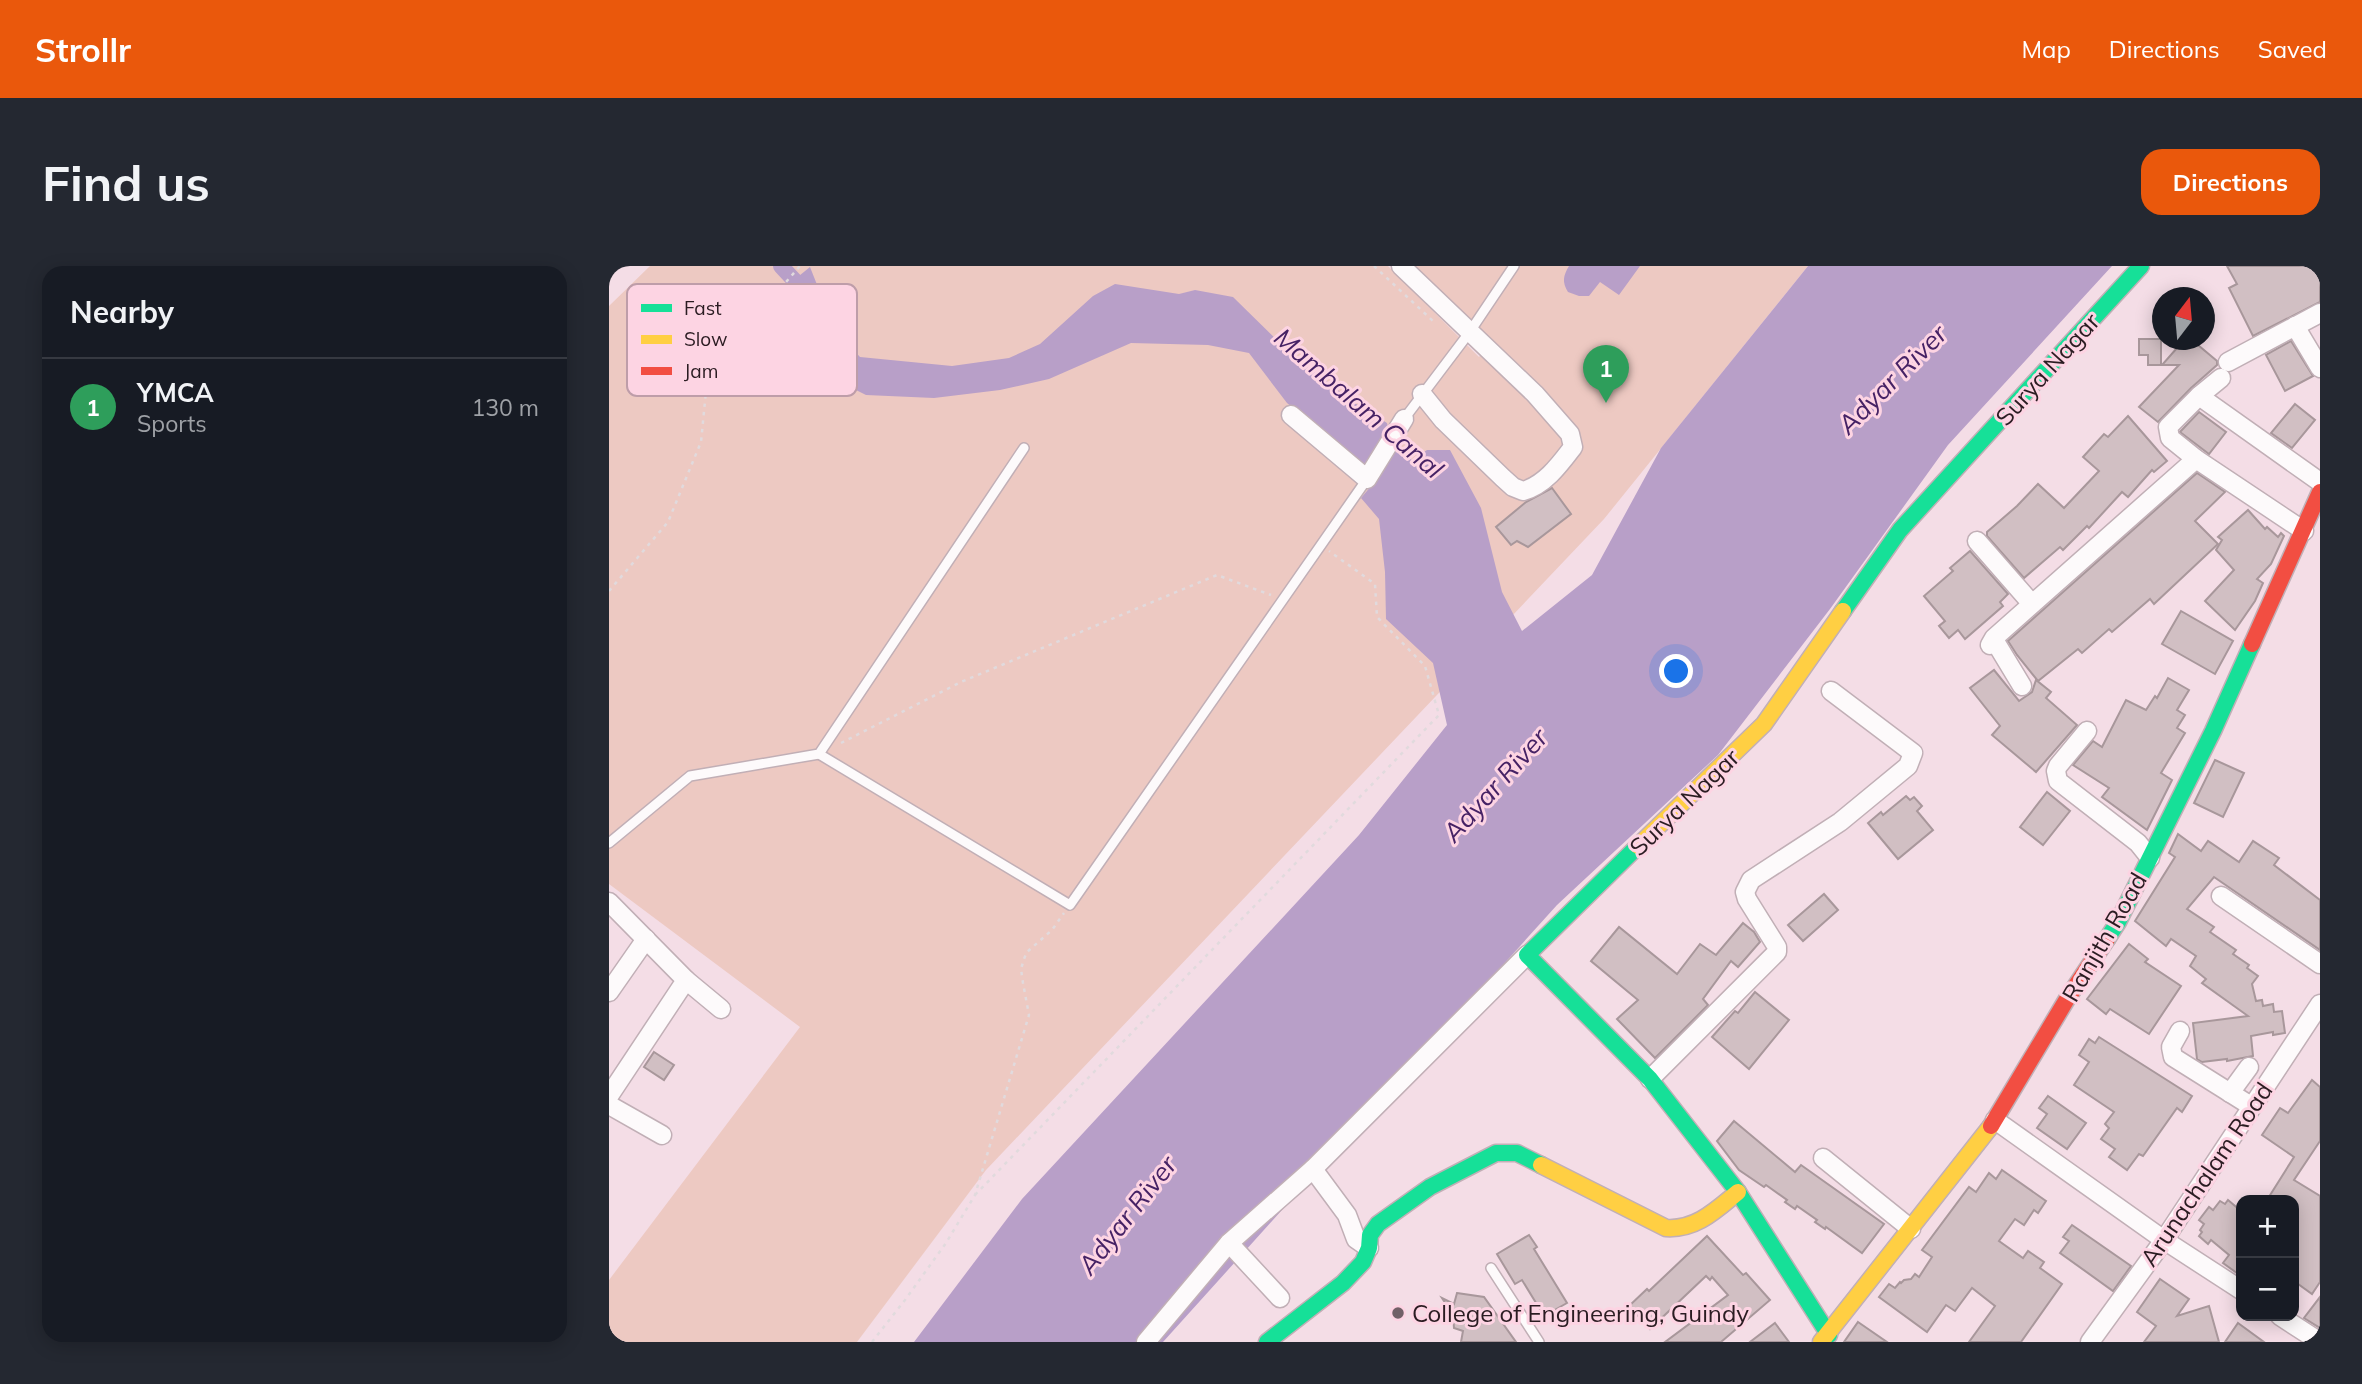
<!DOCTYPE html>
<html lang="en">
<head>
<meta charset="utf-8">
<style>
  :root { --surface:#171b24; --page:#242831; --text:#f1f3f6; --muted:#9ea1a6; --line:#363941; --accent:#ea580c }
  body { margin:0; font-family:Mulish,sans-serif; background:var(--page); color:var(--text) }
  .controls { position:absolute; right:21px; bottom:21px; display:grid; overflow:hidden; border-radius:14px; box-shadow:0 4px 18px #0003 }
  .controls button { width:63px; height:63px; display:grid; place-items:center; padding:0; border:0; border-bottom:2px solid var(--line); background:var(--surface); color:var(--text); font:35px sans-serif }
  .compass { position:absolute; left:1543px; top:21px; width:63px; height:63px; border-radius:50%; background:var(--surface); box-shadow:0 4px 18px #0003; rotate:16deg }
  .you { position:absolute; left:1068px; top:406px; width:24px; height:24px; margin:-18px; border:5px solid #fff; border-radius:50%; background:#1a73e8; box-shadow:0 0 0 10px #1a73e833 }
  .badge { display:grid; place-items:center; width:46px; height:46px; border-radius:50%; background:var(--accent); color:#fff; font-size:23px; font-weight:700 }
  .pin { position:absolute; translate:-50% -58px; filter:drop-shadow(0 2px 4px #0008) }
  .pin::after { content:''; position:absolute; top:37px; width:24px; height:21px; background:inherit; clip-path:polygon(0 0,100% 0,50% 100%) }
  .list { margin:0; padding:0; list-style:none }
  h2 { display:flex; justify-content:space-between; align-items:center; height:91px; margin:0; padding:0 28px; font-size:30px }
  h2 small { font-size:23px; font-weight:400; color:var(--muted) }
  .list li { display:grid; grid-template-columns:46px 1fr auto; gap:21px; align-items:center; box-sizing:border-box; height:98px; padding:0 28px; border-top:2px solid var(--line) }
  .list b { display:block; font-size:26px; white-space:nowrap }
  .list p { margin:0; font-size:23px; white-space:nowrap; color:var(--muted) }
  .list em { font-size:23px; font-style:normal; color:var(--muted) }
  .map { position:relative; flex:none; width:1711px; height:1076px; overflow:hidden; border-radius:21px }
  header { display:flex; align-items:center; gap:42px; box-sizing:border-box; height:98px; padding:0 35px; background:var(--accent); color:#fff }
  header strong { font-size:33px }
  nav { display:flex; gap:38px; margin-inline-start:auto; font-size:24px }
  .intro { display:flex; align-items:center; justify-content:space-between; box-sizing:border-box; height:168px; padding:0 42px }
  h1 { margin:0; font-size:49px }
  .button { padding:18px 32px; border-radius:21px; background:var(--accent); color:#fff; font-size:24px; font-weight:700 }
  main { display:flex; gap:42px; padding:0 42px }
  aside { flex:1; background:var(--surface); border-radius:21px; box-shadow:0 4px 18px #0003 }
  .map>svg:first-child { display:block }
  .green { fill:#edc9c2 }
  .water { fill:#b89fc8 }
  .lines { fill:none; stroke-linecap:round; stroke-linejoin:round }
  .canal { stroke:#b89fc8; stroke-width:16 }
  .building { fill:#d1bfc3; stroke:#a8979b; stroke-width:2 }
  .lane-casing { stroke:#c1afb6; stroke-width:12 }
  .street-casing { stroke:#c1afb6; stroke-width:21 }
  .fast-casing { stroke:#c1afb6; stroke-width:19 }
  .slow-casing { stroke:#c1afb6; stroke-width:19 }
  .jam-casing { stroke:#c1afb6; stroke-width:19 }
  .path { stroke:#e1dadd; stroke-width:2.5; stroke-dasharray:3.5 5; stroke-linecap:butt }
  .lane { stroke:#fdfafb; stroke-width:9 }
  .street { stroke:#fdfafb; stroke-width:18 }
  .fast { stroke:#16e098; stroke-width:16 }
  .slow { stroke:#ffcf43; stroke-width:16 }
  .jam { stroke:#f24e42; stroke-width:16 }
  .poi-dot { fill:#716067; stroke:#fdd4e3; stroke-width:2.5 }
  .labels { text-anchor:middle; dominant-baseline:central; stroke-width:6; stroke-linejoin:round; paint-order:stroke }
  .street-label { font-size:24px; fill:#2b1c22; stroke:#fdd4e3 }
  .poi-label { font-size:24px; fill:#2b1c22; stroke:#fdd4e3; text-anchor:start }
  .water-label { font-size:26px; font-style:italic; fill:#462265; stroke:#fdd4e3 }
  .key { fill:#fdd4e3; stroke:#be9da9; stroke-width:2 }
  .key-label { font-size:19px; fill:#2b1c22 }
</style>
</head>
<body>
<header>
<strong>Strollr</strong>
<nav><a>Map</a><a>Directions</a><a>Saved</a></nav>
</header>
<div class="intro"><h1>Find us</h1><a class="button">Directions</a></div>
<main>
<aside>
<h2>Nearby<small></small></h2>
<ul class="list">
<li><span class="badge" style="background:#2e9e5b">1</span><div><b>YMCA</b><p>Sports</p></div><em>130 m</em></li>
</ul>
</aside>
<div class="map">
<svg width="1711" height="1076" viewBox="0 0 1711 1076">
  <rect width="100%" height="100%" fill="#f4dde6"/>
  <!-- green -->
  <polygon class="green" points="41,0 779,0 870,91 881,77 805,0 1199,0 995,253 377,904 248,1076 0,1076 0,1014 191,761 0,618 0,40"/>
  <!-- water -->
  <g class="water">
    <path d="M960,0H1031L1010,29L991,16L980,30H970L959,26C953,16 954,10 960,0Z"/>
    <polygon points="1199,0 1503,0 1339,179 1221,343 1109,489 948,639 554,1076 305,1076 413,933 750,569 838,459 824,397 777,353 776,306 770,253 752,232 768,213 751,196 678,137 640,87 599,79 522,77 440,113 391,124 325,132 257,129 235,118 192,63 182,28 185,14 201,1 226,64 251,91 343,100 400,92 431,78 484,30 506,18 570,28 586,24 624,31 678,84 744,136 778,157 784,181 803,194 818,184 841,184 872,242 893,326 913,365 983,309 1052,182"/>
  </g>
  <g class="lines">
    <!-- canal -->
    <polyline class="canal" points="172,0 185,14 194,32"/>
  </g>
  <!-- building -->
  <g class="building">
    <polygon points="1618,0 1711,0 1711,36 1644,70 1620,22 1628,18"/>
    <polygon points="1530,73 1552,73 1552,99 1539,99 1539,89 1530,89"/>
    <polygon points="1575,74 1583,74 1608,95 1608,99 1582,122 1549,156 1530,141 1570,99 1553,99"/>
    <polygon points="1682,75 1704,110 1676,125 1657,89"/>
    <polygon points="1686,138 1706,154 1683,182 1662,167"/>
    <polygon points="1590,146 1617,166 1600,188 1571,166"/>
    <polygon points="1519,150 1558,195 1545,206 1543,204 1519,231 1513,226 1480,262 1478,260 1454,284 1451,281 1415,312 1378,270 1378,266 1408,240 1429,218 1455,242 1490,205 1474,191 1495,168 1499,171"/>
    <polygon points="1588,207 1616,226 1586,255 1609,278 1545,338 1541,333 1503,366 1500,363 1473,387 1469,383 1429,415 1408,389 1399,375"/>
    <polygon points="943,222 962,248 919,281 908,275 902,279 887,261 917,236"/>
    <polygon points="1639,244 1656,263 1658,261 1669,271 1672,267 1675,270 1662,298 1648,313 1654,317 1646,335 1626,364 1596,335 1625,304 1607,284 1613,274 1609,271"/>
    <polygon points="1361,285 1399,328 1391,336 1394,340 1356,373 1349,364 1340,372 1330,360 1336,355 1315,330 1344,305 1341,302"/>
    <polygon points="1572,345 1624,375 1606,408 1553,378"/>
    <polygon points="1385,404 1410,435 1423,426 1427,414 1442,426 1437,432 1468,459 1427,506 1383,469 1391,460 1361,422"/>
    <polygon points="1559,412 1580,424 1568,444 1576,449 1568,462 1576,467 1552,507 1563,514 1538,564 1493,531 1500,522 1464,499 1484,475 1493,481 1517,434 1537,444 1546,430 1548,432"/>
    <polygon points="1606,494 1635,507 1614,551 1585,537"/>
    <polygon points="1438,526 1461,545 1434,579 1411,561"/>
    <polygon points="1297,530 1301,534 1305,531 1313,540 1308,545 1324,564 1289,593 1259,557 1272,546 1274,549"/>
    <polygon points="1569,568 1592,585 1599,575 1630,596 1644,575 1670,592 1665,599 1711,634 1711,684 1605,611 1578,643 1605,661 1601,666 1627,684 1624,688 1640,699 1638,702 1649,710 1643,718 1647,735 1653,734 1654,740 1664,738 1665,746 1673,745 1676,767 1664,769 1664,766 1642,770 1644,790 1618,795 1618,793 1593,796 1588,793 1584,757 1639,750 1593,717 1597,713 1581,700 1587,690 1562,673 1557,680 1526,655 1566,591 1560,587"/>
    <polygon points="1215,628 1229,644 1194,675 1179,659"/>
    <polygon points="1134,657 1145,666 1151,676 1129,701 1122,695 1094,733 1099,739 1046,792 1008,753 1029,734 982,695 1010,661 1068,708 1091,678 1107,689"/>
    <polygon points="1520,678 1539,693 1536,696 1572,720 1540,768 1501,743 1497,748 1478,733"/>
    <polygon points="1146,726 1180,754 1140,803 1103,771 1126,745 1129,747"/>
    <polygon points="1490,771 1583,830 1573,846 1568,842 1534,890 1530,888 1518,904 1500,891 1506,883 1492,873 1500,862 1496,858 1505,846 1465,819 1480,796 1470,789 1480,773 1486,777"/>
    <polygon points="45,786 65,799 55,814 35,801"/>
    <polygon points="1703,814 1711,821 1711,875 1685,914 1711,930 1711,1016 1703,1028 1685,1015 1685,934 1658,934 1685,891 1653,869 1671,842 1679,847"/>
    <polygon points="1439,830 1477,857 1458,883 1428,862 1438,848 1430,842"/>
    <polygon points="1125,855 1186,906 1192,899 1275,958 1253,987 1217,961 1216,963 1206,956 1208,954 1188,940 1186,943 1176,936 1178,934 1157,919 1155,921 1130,904 1108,875"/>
    <polygon points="1393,904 1437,935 1429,947 1425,944 1415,959 1406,953 1390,975 1414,992 1419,985 1435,996 1431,1002 1453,1018 1412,1076 1360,1076 1386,1040 1363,1022 1346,1045 1337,1039 1318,1066 1270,1031 1280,1018 1286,1022 1291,1016 1292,1017 1295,1014 1302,1013 1306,1008 1310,1011 1323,991 1313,984 1360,921 1367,926 1380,907 1387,913"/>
    <polygon points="1619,934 1632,945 1632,1010 1614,997 1620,989 1602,974 1599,978 1590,970 1593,966 1591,964 1595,958 1590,954 1600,941 1604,944 1611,935 1616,938"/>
    <polygon points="1463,959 1522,1000 1504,1025 1451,987 1460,975 1454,971"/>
    <polygon points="920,969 928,981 925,983 958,1037 935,1050 913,1014 906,1018 888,988"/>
    <polygon points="1098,970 1134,1009 1137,1007 1161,1034 1112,1076 1056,1076 1119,1029 1103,1011 1101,1014 1097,1010 1041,1063 1020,1040 1038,1023 1040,1025"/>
    <polygon points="1551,1013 1580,1033 1568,1050 1600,1040 1610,1076 1535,1076 1547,1060 1528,1046"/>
    <polygon points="848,1027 875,1031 907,1076 852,1076 854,1065 845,1062 844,1049 833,1032 845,1038"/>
    <polygon points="1711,1031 1711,1062 1695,1052"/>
    <polygon points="1249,1056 1278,1076 1235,1076"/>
    <polygon points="1166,1057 1180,1076 1141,1076"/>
    <polygon points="1629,1057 1655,1076 1616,1076"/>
  </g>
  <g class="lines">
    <!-- lane casing -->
    <g class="lane-casing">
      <g id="lane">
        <polyline points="795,153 860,67 905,0"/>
        <polyline points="210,488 461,639 758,213"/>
        <polyline points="0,577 81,510 210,488 415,182"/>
        <polyline points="882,1002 930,1076"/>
      </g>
    </g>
    <!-- street casing -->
    <g class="street-casing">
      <g id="street">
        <path d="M792,0L926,128L961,168L964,181C951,198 936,219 914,225L904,221L894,212L834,154L813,128"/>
        <polyline points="1686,60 1711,102"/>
        <polyline points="1619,96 1711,47"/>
        <polyline points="1590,130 1612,112"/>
        <polyline points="682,149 758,213 795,153"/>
        <polyline points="1695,265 1587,193 1561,172 1559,161 1590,130 1711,216"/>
        <polyline points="1368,275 1423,338"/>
        <polyline points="1413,420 1387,377 1381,379 1385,372 1587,193"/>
        <polyline points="1478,465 1449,500 1447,505 1449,515 1529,577 1541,592"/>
        <polyline points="1612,630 1711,698"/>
        <polyline points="0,636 77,714 0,830"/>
        <polyline points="77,714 112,743"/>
        <polyline points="0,726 37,673"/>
        <polyline points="1571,765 1562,781 1564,791 1642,840"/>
        <polyline points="1041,813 1168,686 1168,681 1138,633 1136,626 1142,614 1231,556 1299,500 1304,487 1222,425"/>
        <polyline points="1621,827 1640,801"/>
        <polyline points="0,839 53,869"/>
        <polyline points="1386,854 1555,974 1632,1024"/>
        <polyline points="1214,892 1302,963"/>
        <polyline points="704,903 738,949 747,973 760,982"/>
        <polyline points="620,977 671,1032"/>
        <polyline points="1671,1050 1711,1076"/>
        <polyline points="537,1076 620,977 704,903 918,689"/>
        <polyline points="1481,1076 1555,974 1711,738"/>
      </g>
    </g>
    <!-- fast casing -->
    <g class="fast-casing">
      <g id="fast">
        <polyline points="1234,345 1291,264 1532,0"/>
        <polyline points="1029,580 918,689 1041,813 1129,926 1220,1069"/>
        <polyline points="1498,673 1509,656 1604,465 1643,378"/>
        <polyline points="658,1076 734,1017 754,996 760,982 761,969 769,958 821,921 887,887 908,887 932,899"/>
      </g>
    </g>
    <!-- slow casing -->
    <g class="slow-casing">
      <g id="slow">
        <polyline points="1029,580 1155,458 1234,345"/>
        <path d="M932,899L1057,962C1087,964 1107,944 1129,926"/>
        <polyline points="1212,1076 1382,860"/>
      </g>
    </g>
    <!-- jam casing -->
    <g class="jam-casing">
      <g id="jam">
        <polyline points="1643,378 1711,226"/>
        <polyline points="1382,860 1458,733 1498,673"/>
      </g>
    </g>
    <!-- path -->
    <g class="path">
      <polyline points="765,0 824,55"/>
      <polyline points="0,325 59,256 92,176 98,115 150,47 191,0"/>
      <polyline points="232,477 352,416 608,309 662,329"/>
      <polyline points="366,929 830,449 816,400 768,351 766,318 720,285"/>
      <polyline points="263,1076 296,1034 337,977 366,929 420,749 414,717 412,703 415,693 418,686 443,664 455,647"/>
    </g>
    <!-- lane -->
    <use href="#lane" class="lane"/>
    <!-- street -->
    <use href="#street" class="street"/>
    <!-- fast -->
    <use href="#fast" class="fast"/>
    <!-- slow -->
    <use href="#slow" class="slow"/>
    <!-- jam -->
    <use href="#jam" class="jam"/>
  </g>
  <!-- markers -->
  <circle class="poi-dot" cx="789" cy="1047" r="7"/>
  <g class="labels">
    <!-- street labels -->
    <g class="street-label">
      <text transform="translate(1438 103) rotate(-48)">Surya Nagar</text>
      <text transform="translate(1075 536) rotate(-44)">Surya Nagar</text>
      <text transform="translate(1495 671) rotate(-60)">Ranjith Road</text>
      <text transform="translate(1597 908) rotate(-56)">Arunachalam Road</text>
    </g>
    <!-- poi labels -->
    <g class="poi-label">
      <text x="803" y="1047">College of Engineering, Guindy</text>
    </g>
    <!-- water labels -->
    <g class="water-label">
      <text transform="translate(1283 113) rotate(-45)">Adyar River</text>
      <text transform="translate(750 137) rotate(41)">Mambalam Canal</text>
      <text transform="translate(886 519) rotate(-48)">Adyar River</text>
      <text transform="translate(518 949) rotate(-52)">Adyar River</text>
    </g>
  </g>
  <!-- legend -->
  <rect x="18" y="18" width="230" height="112" rx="10" class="key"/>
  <rect x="32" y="38" width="31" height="8" fill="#16e098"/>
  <rect x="32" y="69" width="31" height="9" fill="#ffcf43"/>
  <rect x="32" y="101" width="31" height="8" fill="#f24e42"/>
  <g class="key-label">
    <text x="75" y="49">Fast</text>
    <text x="75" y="80">Slow</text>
    <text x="75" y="112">Jam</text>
  </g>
</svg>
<div class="controls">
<button>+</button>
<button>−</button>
</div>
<svg class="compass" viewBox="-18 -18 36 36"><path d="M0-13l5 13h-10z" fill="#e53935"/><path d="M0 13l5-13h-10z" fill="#9ea1a6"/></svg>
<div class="you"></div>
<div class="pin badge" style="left:997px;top:137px;background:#2e9e5b">1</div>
</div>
</main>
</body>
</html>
